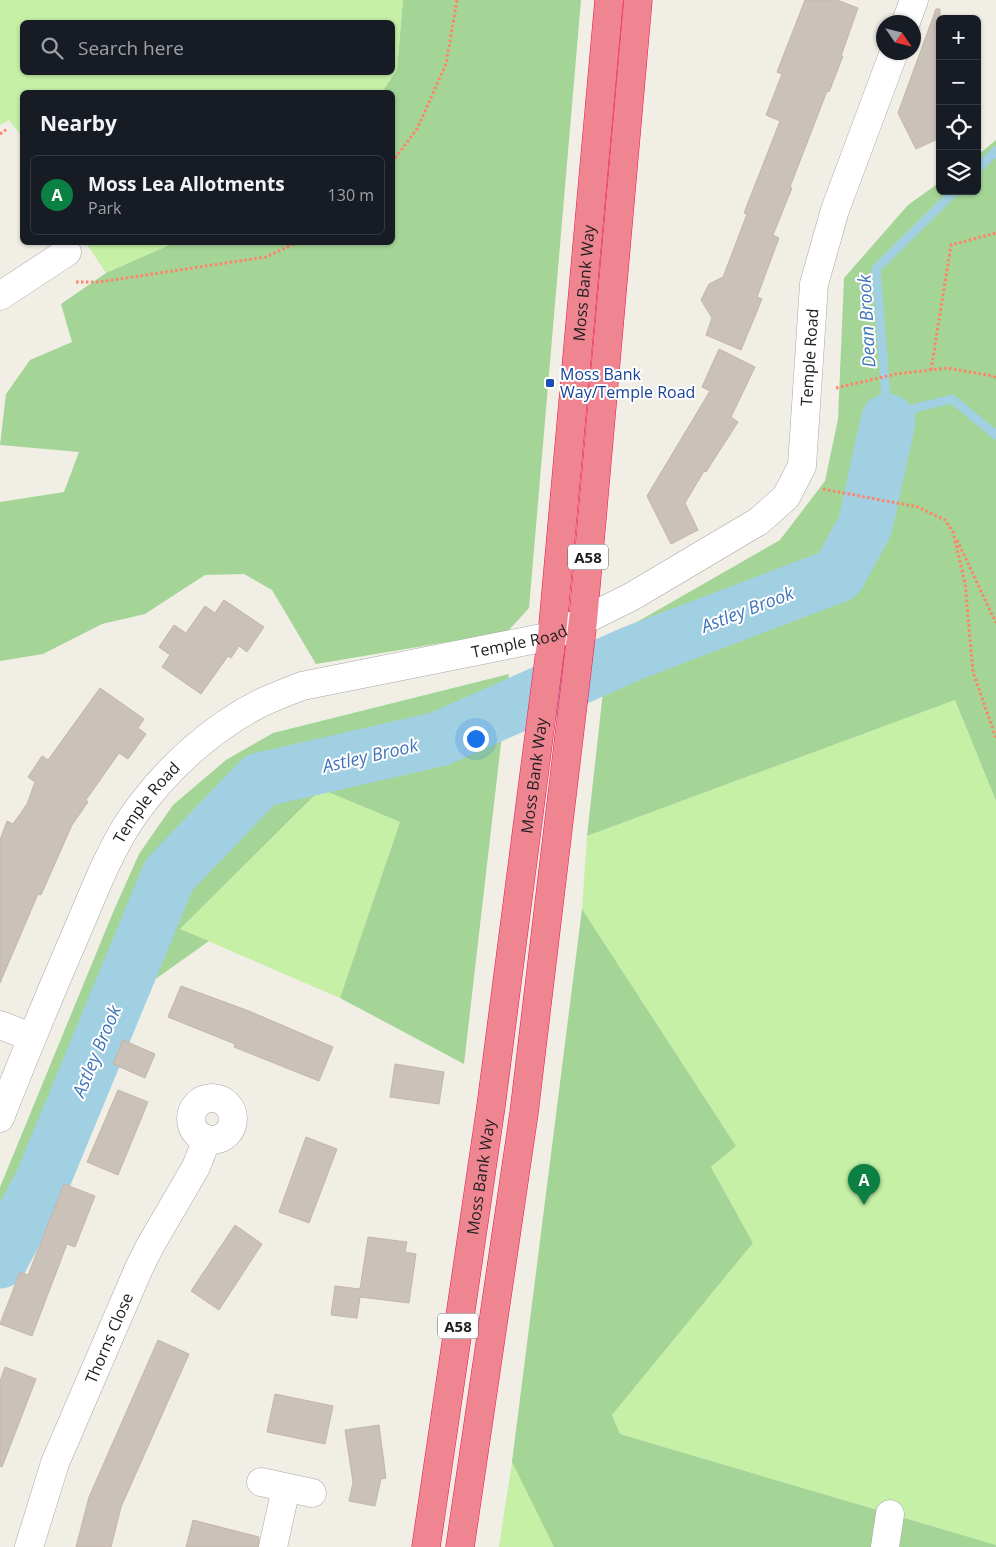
<!DOCTYPE html>
<html lang="en">
<head>
<meta charset="utf-8">
<style>
  :root { --surface:#171b24; --page:#242831; --text:#f1f3f6; --muted:#9ea1a6; --line:#363941; --accent:#0b8043 }
  body { margin:0; font-family:"Open Sans",sans-serif; background:var(--page); color:var(--text) }
  .controls { position:absolute; right:15px; top:15px; display:grid; overflow:hidden; border-radius:8px; box-shadow:0 1px 4px #0004 }
  .controls button { width:45px; height:45px; display:grid; place-items:center; padding:0; border:0; border-bottom:1px solid var(--line); background:var(--surface); color:var(--text); font:25px sans-serif }
  .compass { position:absolute; left:876px; top:15px; width:45px; height:45px; border-radius:50%; background:var(--surface); box-shadow:0 1px 4px #0004; rotate:125deg }
  .you { position:absolute; left:475px; top:738px; width:18px; height:18px; margin:-12px; border:4px solid #fff; border-radius:50%; background:#1a73e8; box-shadow:0 0 0 8px #1a73e833 }
  .badge { display:grid; place-items:center; width:32px; height:32px; border-radius:50%; background:var(--accent); color:#fff; font-size:16px; font-weight:700 }
  .pin { position:absolute; translate:-50% -41px; filter:drop-shadow(0 1px 2px #0008) }
  .pin::after { content:''; position:absolute; top:26px; width:18px; height:15px; background:inherit; clip-path:polygon(0 0,100% 0,50% 100%) }
  .list { margin:0; padding:0; list-style:none }
  h2 { display:flex; justify-content:space-between; align-items:center; height:65px; margin:0; padding:0 20px; font-size:21px }
  h2 small { font-size:16px; font-weight:400; color:var(--muted) }
  .list li { display:grid; grid-template-columns:32px 1fr auto; gap:15px; align-items:center; box-sizing:border-box; height:80px; margin:0 10px 10px; padding:0 10px; border:1px solid var(--line); border-radius:8px }
  .list b { display:block; font-size:19px; white-space:nowrap }
  .list p { margin:0; font-size:16px; white-space:nowrap; color:var(--muted) }
  .list em { font-size:16px; font-style:normal; color:var(--muted) }
  .icon { flex:none; width:28px; height:28px; fill:none; stroke:currentColor; stroke-width:2; stroke-linecap:round; stroke-linejoin:round }
  .map { position:relative; flex:none; width:996px; height:1547px; overflow:hidden }
  .search { position:absolute; background:var(--surface); box-shadow:0 1px 4px #0004; left:20px; top:20px; width:375px; height:55px; display:flex; align-items:center; gap:12px; box-sizing:border-box; padding:0 18px; border-radius:8px; color:var(--muted); font-size:19px }
  .panel { position:absolute; background:var(--surface); box-shadow:0 1px 4px #0004; left:20px; top:90px; width:375px; height:155px; border-radius:8px }
  .map>svg:first-child { display:block }
  .grass { fill:#c5f0a6; fill-rule:evenodd }
  .forest { fill:#a4d596 }
  .lines { fill:none; stroke-linecap:round; stroke-linejoin:round }
  .stream { stroke:#a1d0e3; stroke-width:9 }
  .river { stroke:#a1d0e3; stroke-width:55 }
  .building { fill:#cac1b8; stroke:#c5b6a6 }
  .minor-casing { stroke:#a7a7a7; stroke-width:29 }
  .highway-casing { stroke:#ed144f; stroke-width:29 }
  .path { stroke:#ff8368; stroke-width:3; stroke-dasharray:2.5 2.5; stroke-linecap:butt }
  .minor { stroke:#fff; stroke-width:28 }
  .highway { stroke:#f08592; stroke-width:28 }
  .transit-dot { fill:#1a4fb4; stroke:#fff; stroke-width:2 }
  .labels { text-anchor:middle; dominant-baseline:central; stroke-width:4; stroke-linejoin:round; paint-order:stroke }
  .shield { fill:#fff; stroke:#636363; stroke-width:1 }
  .shield-label { font-size:15px; font-weight:bold; fill:#202020 }
  .street-label { font-size:16px; fill:#202020; stroke:#fff }
  .transit-label { font-size:16px; fill:#164399; stroke:#fff; text-anchor:start }
  .water-label { font-size:18px; font-style:italic; fill:#4175ba; stroke:#fff }
</style>
</head>
<body>
<div class="map">
<svg width="996" height="1547" viewBox="0 0 996 1547">
  <rect width="100%" height="100%" fill="#f1eee5"/>
  <!-- grass -->
  <g class="grass">
    <path d="M0,0H403L397,70L382,92H22V137L9,120L0,125ZM22,22H392V72H22Z"/>
    <polygon points="86,243 174,243 106,273"/>
    <polygon points="955,700 996,801 996,1545 620,1434 612,1415 753,1243 711,1167 736,1146 582,909 587,836"/>
    <polygon points="321,789 400,822 340,998 180,929"/>
    <polygon points="512,1462 554,1547 499,1547"/>
  </g>
  <!-- forest -->
  <g class="forest">
    <polygon points="403,0 581,0 529,608 507,632 316,664 272,590 244,574 205,575 145,614 102,624 43,654 0,661 0,502 64,492 79,452 0,445 6,394 30,360 72,342 61,304 106,273 174,243 392,242 392,92 382,92 397,70"/>
    <polygon points="996,140 996,801 955,700 587,836 609,638 780,540 825,481 838,419 844,278 908,205 940,182 940,191 977,191 977,156"/>
    <polygon points="509,674 464,1064 340,998 400,822 321,789 180,929 209,941 133,995 56,1178 0,1286 0,1187 114,910 139,854 173,805 226,760 273,733"/>
    <polygon points="582,909 736,1146 711,1167 753,1243 612,1415 620,1434 996,1545 996,1547 554,1547 512,1462"/>
  </g>
  <g class="lines">
    <!-- stream -->
    <g class="stream">
      <polyline points="977,169 996,151"/>
      <polyline points="955,191 876,269 888,421 919,407 952,399 996,435"/>
    </g>
    <!-- river -->
    <polyline class="river" points="0,1261 42,1182 169,875 260,780 439,739 633,653 838,575 865,526 888,421"/>
  </g>
  <!-- building -->
  <g class="building">
    <polygon points="805,0 837,0 858,8 841,56 843,56 829,92 827,91 790,187 792,188 773,235 779,238 757,297 762,299 741,350 706,335 712,318 701,300 709,284 723,277 747,214 744,213 780,121 766,115 782,74 777,72"/>
    <polygon points="936,9 940,9 940,138 916,149 898,113"/>
    <polygon points="719,349 755,367 731,417 738,422 706,472 704,471 685,503 698,530 671,544 647,496 710,391 702,387"/>
    <polygon points="224,600 264,627 247,652 239,646 231,658 228,656 201,694 162,667 170,655 159,647 174,625 186,633 205,606 215,613"/>
    <polygon points="100,688 144,719 138,728 146,734 128,759 119,753 86,800 88,802 72,825 41,895 38,894 0,983 0,840 7,821 13,824 27,804 35,782 28,777 42,756 48,760"/>
    <polygon points="181,986 249,1011 333,1047 319,1081 234,1047 235,1044 168,1017"/>
    <polygon points="123,1040 155,1054 145,1078 113,1064"/>
    <polygon points="395,1064 444,1072 439,1104 390,1097"/>
    <polygon points="118,1090 148,1102 118,1175 87,1162"/>
    <polygon points="306,1137 337,1149 309,1223 279,1212"/>
    <polygon points="64,1184 95,1196 75,1247 67,1244 32,1336 0,1324 20,1272 28,1275"/>
    <polygon points="235,1225 262,1244 219,1310 191,1291"/>
    <polygon points="368,1237 407,1242 405,1252 416,1254 409,1303 360,1297 357,1318 331,1315 335,1286 360,1289"/>
    <polygon points="158,1340 189,1354 121,1507 111,1547 76,1547 89,1497"/>
    <polygon points="5,1367 36,1379 2,1467 0,1466 0,1381"/>
    <polygon points="275,1394 333,1406 325,1444 267,1432"/>
    <polygon points="379,1425 386,1478 381,1479 375,1506 349,1501 353,1482 345,1430"/>
    <polygon points="193,1520 259,1537 258,1547 186,1547"/>
  </g>
  <g class="lines">
    <!-- minor casing -->
    <g class="minor-casing">
      <g id="minor">
        <polyline points="906,22 914,0"/>
        <polyline points="0,296 67,252"/>
        <polyline points="0,1025 31,1037"/>
        <circle cx="212" cy="1119" r="21"/>
        <path id="s1" d="M0,1118C23,1059 47,1001 72,943C91,900 107,854 133,816C166,769 212,727 263,702C276,696 289,691 302,686L552,636L631,597L759,521L786,497L802,466L814,284L835,210L894,52"/>
        <polyline points="261,1482 312,1493"/>
        <path id="s2" d="M29,1547L55,1463L139,1268L150,1246L196,1167L207,1139"/>
        <polyline points="273,1547 286,1488"/>
        <polyline points="885,1547 890,1514"/>
      </g>
    </g>
    <!-- highway casing -->
    <g class="highway-casing">
      <g id="highway">
        <path id="s3" d="M426,1547L491,1106L552,636L609,0"/>
        <polyline points="460,1547 524,1113 583,620 638,0"/>
      </g>
    </g>
    <!-- path -->
    <g class="path">
      <polyline points="0,134 7,129"/>
      <polyline points="392,162 417,129 446,64 457,0"/>
      <polyline points="76,282 99,282 266,257 298,242"/>
      <polyline points="931,370 951,245 996,233"/>
      <polyline points="836,388 896,374 947,368 993,376 996,378"/>
      <polyline points="823,489 918,507 945,520 953,532 965,583 973,672 996,738"/>
      <polyline points="957,540 996,623"/>
    </g>
    <!-- minor -->
    <use href="#minor" class="minor"/>
    <!-- highway -->
    <use href="#highway" class="highway"/>
  </g>
  <!-- markers -->
  <rect class="transit-dot" x="545" y="378" width="10" height="10" rx="2.5"/>
  <g class="labels">
    <!-- shield labels -->
    <g class="shield">
      <rect x="568" y="544.5" width="40" height="25" rx="4"/>
      <rect x="438" y="1313.5" width="40" height="25" rx="4"/>
    </g>
    <g class="shield-label">
      <text x="588" y="557">A58</text>
      <text x="458" y="1326">A58</text>
    </g>
    <!-- street labels -->
    <g class="street-label">
      <text stroke="none"><textPath href="#s3" startOffset="1274">Moss Bank Way</textPath></text>
      <text stroke="none"><textPath href="#s1" startOffset="1219">Temple Road</textPath></text>
      <text stroke="none"><textPath href="#s1" startOffset="769">Temple Road</textPath></text>
      <text stroke="none"><textPath href="#s3" startOffset="779">Moss Bank Way</textPath></text>
      <text stroke="none"><textPath href="#s1" startOffset="349">Temple Road</textPath></text>
      <text stroke="none"><textPath href="#s3" startOffset="374">Moss Bank Way</textPath></text>
      <text stroke="none"><textPath href="#s2" startOffset="224">Thorns Close</textPath></text>
    </g>
    <!-- transit labels -->
    <g class="transit-label">
      <text x="560" y="374">Moss Bank<tspan x="560" dy="18">Way/Temple Road</tspan></text>
    </g>
    <!-- water labels -->
    <g class="water-label">
      <text transform="translate(866 321) rotate(-93)">Dean Brook</text>
      <text transform="translate(747 609) rotate(-21)">Astley Brook</text>
      <text transform="translate(370 755) rotate(-13)">Astley Brook</text>
      <text transform="translate(96 1051) rotate(-67)">Astley Brook</text>
    </g>
  </g>
</svg>
<div class="controls">
<button>+</button>
<button>−</button>
<button><svg class="icon" aria-label="locate" viewBox="0 0 24 24"><circle cx="12" cy="12" r="6"/><path d="M12 2v4M12 18v4M2 12h4M18 12h4"/></svg></button>
<button><svg class="icon" aria-label="layers" viewBox="0 0 24 24"><path d="M12 4l9 5-9 5-9-5zM3 14l9 5 9-5"/></svg></button>
</div>
<svg class="compass" viewBox="-18 -18 36 36"><path d="M0-13l5 13h-10z" fill="#e53935"/><path d="M0 13l5-13h-10z" fill="#9ea1a6"/></svg>
<div class="you"></div>
<div class="pin badge" style="left:864px;top:1205px">A</div>
<div class="search"><svg class="icon" aria-label="search" viewBox="0 0 24 24"><circle cx="10" cy="10" r="6"/><path d="M15 15l6 6"/></svg>Search here</div>
<section class="panel">
<h2>Nearby<small></small></h2>
<ul class="list">
<li><span class="badge">A</span><div><b>Moss Lea Allotments</b><p>Park</p></div><em>130 m</em></li>
</ul>
</section>
</div>
</body>
</html>
